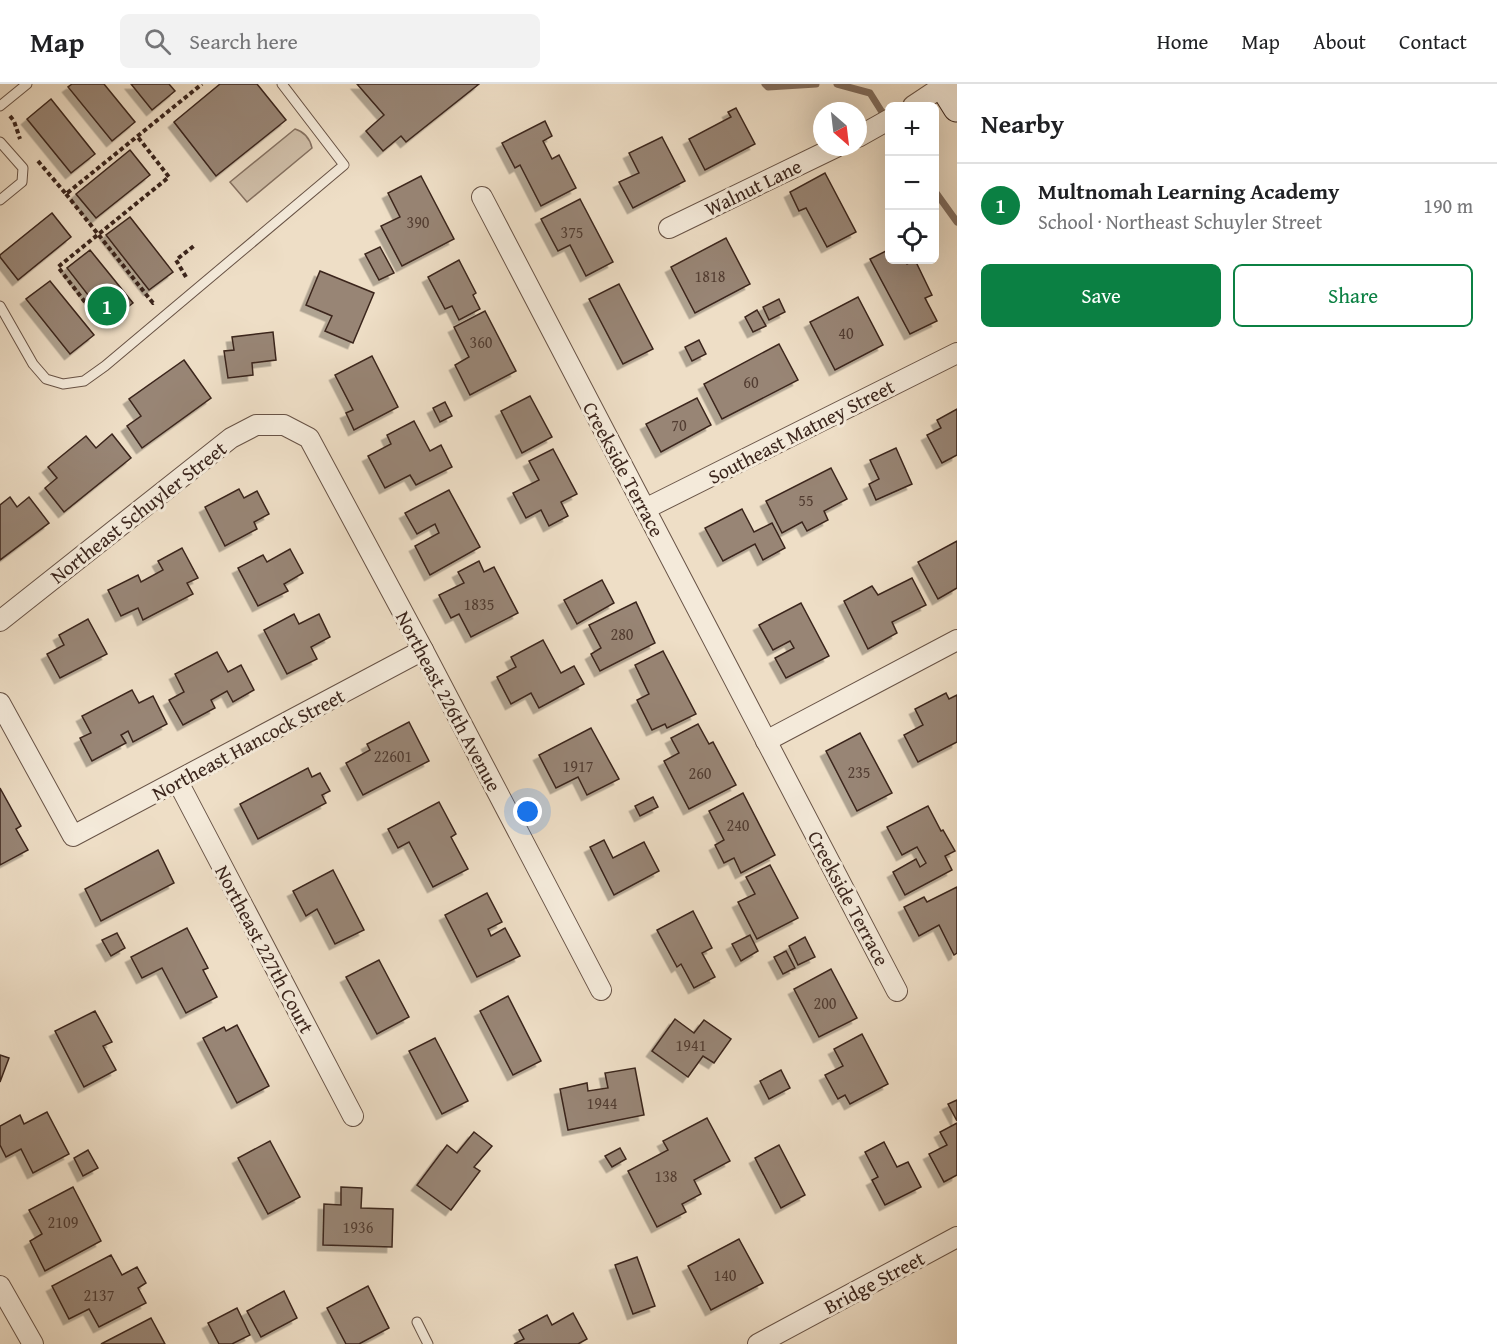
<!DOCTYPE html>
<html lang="en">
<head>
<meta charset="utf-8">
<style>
  :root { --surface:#fff; --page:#f2f2f2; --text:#202124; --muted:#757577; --line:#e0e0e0; --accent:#0b8043 }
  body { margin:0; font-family:"Gentium Book Plus",serif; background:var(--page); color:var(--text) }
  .controls { position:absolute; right:18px; top:18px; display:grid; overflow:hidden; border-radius:9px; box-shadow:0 6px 24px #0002 }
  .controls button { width:54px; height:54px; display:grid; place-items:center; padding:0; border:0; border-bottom:2px solid var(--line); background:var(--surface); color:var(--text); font:30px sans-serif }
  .compass { position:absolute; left:813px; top:18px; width:54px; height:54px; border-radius:50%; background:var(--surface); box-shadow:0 6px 24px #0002; rotate:152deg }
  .you { position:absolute; left:528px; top:728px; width:21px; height:21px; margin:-15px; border:4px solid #fff; border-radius:50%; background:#1a73e8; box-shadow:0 0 0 9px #1a73e833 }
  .badge { display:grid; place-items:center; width:39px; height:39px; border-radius:50%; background:var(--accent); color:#fff; font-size:20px; font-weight:700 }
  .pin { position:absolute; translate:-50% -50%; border:3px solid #fff; box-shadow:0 2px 6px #0006 }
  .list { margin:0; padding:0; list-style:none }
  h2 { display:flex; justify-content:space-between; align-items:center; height:78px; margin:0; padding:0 24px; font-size:26px }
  h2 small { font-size:20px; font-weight:400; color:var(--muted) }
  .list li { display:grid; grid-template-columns:39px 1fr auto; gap:18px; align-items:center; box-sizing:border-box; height:84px; padding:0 24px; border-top:2px solid var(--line) }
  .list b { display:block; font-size:22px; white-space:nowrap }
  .list p { margin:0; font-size:20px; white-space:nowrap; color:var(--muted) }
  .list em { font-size:20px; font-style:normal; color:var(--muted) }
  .actions { display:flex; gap:12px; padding:18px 24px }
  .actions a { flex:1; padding:14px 0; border:2px solid var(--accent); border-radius:9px; text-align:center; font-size:21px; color:var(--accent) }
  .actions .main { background:var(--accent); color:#fff }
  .icon { flex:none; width:33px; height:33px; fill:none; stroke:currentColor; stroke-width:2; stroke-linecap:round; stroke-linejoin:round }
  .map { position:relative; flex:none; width:957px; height:1260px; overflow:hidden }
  header { display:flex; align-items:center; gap:36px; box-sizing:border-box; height:84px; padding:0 30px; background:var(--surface); border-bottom:2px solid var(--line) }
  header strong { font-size:28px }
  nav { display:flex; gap:33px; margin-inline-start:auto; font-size:21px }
  .search { width:420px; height:54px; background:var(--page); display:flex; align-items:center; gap:15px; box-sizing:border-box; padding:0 21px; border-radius:9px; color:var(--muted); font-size:22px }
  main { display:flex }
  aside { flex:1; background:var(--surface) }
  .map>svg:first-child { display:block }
  .green { fill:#d0bfa9; stroke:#867262; stroke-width:1.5 }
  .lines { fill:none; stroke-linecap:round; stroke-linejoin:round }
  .stream { stroke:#826e5f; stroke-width:7 }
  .building { fill:#988574; stroke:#3b251c; stroke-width:1.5; filter:url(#shadow) }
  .service-casing { stroke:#685346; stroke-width:11 }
  .minor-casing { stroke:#685346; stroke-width:22 }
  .secondary-casing { stroke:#3b251c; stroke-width:29 }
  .path { stroke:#3b251c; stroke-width:4; stroke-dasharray:4.5 3; stroke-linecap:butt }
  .service { stroke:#f4eada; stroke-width:9 }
  .minor { stroke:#f4eada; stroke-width:20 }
  .secondary { stroke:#f4eada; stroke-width:27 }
  .labels { text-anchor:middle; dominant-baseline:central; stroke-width:6; stroke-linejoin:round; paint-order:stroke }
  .number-label { font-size:16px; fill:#523d32 }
  .street-label { font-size:20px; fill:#3b251c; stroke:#f4eada }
</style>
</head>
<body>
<header>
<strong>Map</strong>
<div class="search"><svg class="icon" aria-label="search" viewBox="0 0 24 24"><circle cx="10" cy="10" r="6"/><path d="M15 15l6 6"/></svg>Search here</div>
<nav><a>Home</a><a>Map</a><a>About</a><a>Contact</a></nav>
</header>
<main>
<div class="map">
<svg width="957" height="1260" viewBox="0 0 957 1260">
  <defs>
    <filter id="shadow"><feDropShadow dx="-5.5" dy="5.5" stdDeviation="0" flood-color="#0004"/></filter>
  </defs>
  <rect width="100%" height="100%" fill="#eedec6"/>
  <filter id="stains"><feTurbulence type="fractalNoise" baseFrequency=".00333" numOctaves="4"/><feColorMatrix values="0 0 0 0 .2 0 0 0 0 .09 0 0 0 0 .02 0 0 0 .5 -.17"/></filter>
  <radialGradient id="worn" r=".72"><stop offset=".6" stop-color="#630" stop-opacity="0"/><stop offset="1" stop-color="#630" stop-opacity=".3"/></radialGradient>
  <!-- green -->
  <path class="green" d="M295,45C305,48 310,55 312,64L247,118L230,98Z"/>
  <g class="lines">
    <!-- stream -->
    <g class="stream">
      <polyline points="765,0 768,3 816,0"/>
      <polyline points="837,0 870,9 887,36"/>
      <polyline points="934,106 957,138"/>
    </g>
  </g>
  <!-- building -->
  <g class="building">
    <polygon points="72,0 104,0 135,38 112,57 68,3"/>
    <polygon points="131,0 169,0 175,7 152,26"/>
    <polygon points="220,0 257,0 286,36 216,92 174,38"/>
    <polygon points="357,0 479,0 406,58 401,52 383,67 366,47 384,31"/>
    <polygon points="51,15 95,70 71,89 27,35"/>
    <polygon points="736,24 755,60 705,86 689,55 731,33 728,28"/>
    <polygon points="545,37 552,52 543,57 552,75 559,71 576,104 541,122 520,81 515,84 502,59"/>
    <polygon points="662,53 685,97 633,124 619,98 639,89 629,69"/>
    <polygon points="130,66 150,91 96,134 76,110"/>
    <polygon points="825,89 856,148 827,163 806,124 799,127 790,108"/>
    <polygon points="421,92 454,155 402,182 381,142 400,133 388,109"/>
    <polygon points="580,115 613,178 586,192 570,161 558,167 541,135"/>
    <polygon points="52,129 71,153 18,196 0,173 0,171"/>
    <polygon points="130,133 173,188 149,206 106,151"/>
    <polygon points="726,154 750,200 695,229 671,183"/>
    <polygon points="380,163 394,189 379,196 365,170"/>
    <polygon points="890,165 890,176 905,176 907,180 915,176 932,211 925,214 937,237 910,250 870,175"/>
    <polygon points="90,166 133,219 109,238 67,184"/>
    <polygon points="459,176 476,209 473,211 480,225 459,236 452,222 445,225 428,193"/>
    <polygon points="320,187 374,209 353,259 325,247 332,232 306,221"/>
    <polygon points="50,197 94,251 70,270 26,215"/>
    <polygon points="619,200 653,265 623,280 589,215"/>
    <polygon points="858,213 883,261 835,286 810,238"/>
    <polygon points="779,215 785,228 769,236 763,223"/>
    <polygon points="757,226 766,242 753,248 745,233"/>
    <polygon points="485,227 516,287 470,311 455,281 469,273 454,243"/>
    <polygon points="273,248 276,276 252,279 253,291 228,294 224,267 234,266 232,253"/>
    <polygon points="699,256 706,270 692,277 685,263"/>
    <polygon points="779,260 798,296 722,335 704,300"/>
    <polygon points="372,272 398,323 354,346 346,329 353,326 335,291"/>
    <polygon points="184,276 211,314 142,364 127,342 141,332 129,315"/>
    <polygon points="530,312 552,353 522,369 501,327"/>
    <polygon points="697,314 711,341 661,368 646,340"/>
    <polygon points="445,318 452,332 440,338 433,324"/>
    <polygon points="957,325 957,371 942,379 927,351 941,344 937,336"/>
    <polygon points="414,337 430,367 441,361 452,383 416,401 410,391 385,404 368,372 391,360 387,351"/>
    <polygon points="112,350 131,374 64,428 45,404 57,394 48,383 86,352 96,364"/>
    <polygon points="896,364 912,400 876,416 869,400 879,395 870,376"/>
    <polygon points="553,365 577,410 561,418 568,432 549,442 541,426 526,434 513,409 539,396 529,377"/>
    <polygon points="831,384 847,415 824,427 828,436 807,447 802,438 782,449 766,417"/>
    <polygon points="239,405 244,414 257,407 269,430 254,438 257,445 225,462 205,423"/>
    <polygon points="449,406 480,463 430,491 415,462 439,449 435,440 417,450 405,429"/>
    <polygon points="10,413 17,423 29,413 49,439 0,476 0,421"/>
    <polygon points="742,425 754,448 772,439 785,464 763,476 755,460 723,477 705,444"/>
    <polygon points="957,457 957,504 938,515 918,478"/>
    <polygon points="182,464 198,494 187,499 193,510 143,536 138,524 121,532 108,506 138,491 141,498 163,486 158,477"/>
    <polygon points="290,465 303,489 284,500 288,507 258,522 238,484 263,471 267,478"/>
    <polygon points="479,477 484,488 494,483 518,529 471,553 459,530 451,534 439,511 464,499 458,488"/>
    <polygon points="912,494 926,521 892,538 897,549 868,565 844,517 872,502 878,511"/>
    <polygon points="602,496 614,519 577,540 564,516"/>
    <polygon points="636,518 655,559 600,587 591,570 601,564 589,541"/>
    <polygon points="801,519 829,572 786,594 775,574 794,564 790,557 773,566 759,541"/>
    <polygon points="294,530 299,540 319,530 330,553 311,563 317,575 287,590 264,546"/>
    <polygon points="88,535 107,570 60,594 47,570 64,561 59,551"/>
    <polygon points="543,556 561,589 574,582 584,600 539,624 531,609 511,620 497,593 516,583 511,573"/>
    <polygon points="663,567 696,630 667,644 665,640 652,646 637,616 649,610 635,581"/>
    <polygon points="217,568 228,588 241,581 254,606 233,618 227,607 211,616 215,624 183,641 169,616 184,608 175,590"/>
    <polygon points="132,606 139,619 153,612 167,640 133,658 128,647 121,651 126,659 92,677 80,654 91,649 82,632"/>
    <polygon points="946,609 949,615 957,611 957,658 918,678 904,651 923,641 915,625"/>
    <polygon points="409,638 429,677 363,711 346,679 370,666 367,660"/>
    <polygon points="698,640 709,660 713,658 736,701 689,725 664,677 679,669 671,654"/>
    <polygon points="591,644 619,695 587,711 578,693 556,704 539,671"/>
    <polygon points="860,649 892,709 857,727 826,667"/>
    <polygon points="308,684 312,693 320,689 330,707 322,711 326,719 258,755 240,720"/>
    <polygon points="0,704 21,742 16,745 28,766 0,781"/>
    <polygon points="743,709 775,771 741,789 734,774 724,779 715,761 724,756 709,727"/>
    <polygon points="653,713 658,723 640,732 635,722"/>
    <polygon points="439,718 456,750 451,753 468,785 433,803 409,758 398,764 388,745"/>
    <polygon points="928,722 941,747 943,746 955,767 945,772 952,786 905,811 893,788 916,775 920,783 926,779 917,763 902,771 887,743"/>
    <polygon points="604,756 613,774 644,758 659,787 614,811 590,763"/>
    <polygon points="158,766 174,799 101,837 85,805"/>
    <polygon points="770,781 798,834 757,855 738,818 755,810 746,793"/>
    <polygon points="333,786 364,846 335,860 317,825 306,832 293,807"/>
    <polygon points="957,803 957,869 954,871 939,841 919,852 904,823 924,813 927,818"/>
    <polygon points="487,809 502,838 488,845 491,852 505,844 520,872 477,893 445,831"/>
    <polygon points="693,827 712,864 702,869 715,893 694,904 681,880 677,883 657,846"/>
    <polygon points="187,844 208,884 203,886 217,913 186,929 162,884 142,894 131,873"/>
    <polygon points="117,849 125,864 111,872 102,856"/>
    <polygon points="750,851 758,867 741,877 732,860"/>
    <polygon points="805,853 815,873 798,881 789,862"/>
    <polygon points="786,867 795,884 783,890 774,873"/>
    <polygon points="379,876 409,933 377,950 346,893"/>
    <polygon points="831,885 857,934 819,953 794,905"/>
    <polygon points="508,912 541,977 513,991 480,927"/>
    <polygon points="95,927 112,958 103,962 116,986 84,1003 55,947"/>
    <polygon points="675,935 694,949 704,936 731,955 714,979 703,972 688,993 652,967"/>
    <polygon points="237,941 269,1002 237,1019 203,954 224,943 226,947"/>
    <polygon points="862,950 888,1000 850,1020 845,1011 838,1015 825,991 843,982 834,965"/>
    <polygon points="435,954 468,1017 442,1030 409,967"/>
    <polygon points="0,971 9,974 0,998"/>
    <polygon points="635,984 644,1031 568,1046 560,1005 587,999 588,1007 608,1004 605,989"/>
    <polygon points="781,986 790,1004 769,1015 760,997"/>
    <polygon points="957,1016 957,1037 948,1020"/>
    <polygon points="47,1028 69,1070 33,1089 21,1065 6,1073 0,1061 0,1042 20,1031 24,1040"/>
    <polygon points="707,1034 730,1077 694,1096 701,1110 682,1120 686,1128 657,1143 628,1087 668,1066 663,1057"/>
    <polygon points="957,1039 957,1091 944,1098 929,1070 947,1061 940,1048"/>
    <polygon points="474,1048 492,1062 474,1083 480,1087 451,1126 417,1101 447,1061 457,1069"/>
    <polygon points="270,1057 300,1113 268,1130 238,1074"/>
    <polygon points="884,1058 897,1083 908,1078 921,1103 885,1121 872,1096 878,1093 865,1068"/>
    <polygon points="779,1061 805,1111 781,1124 755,1074"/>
    <polygon points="620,1064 626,1075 612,1083 605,1072"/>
    <polygon points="88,1066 98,1084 83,1092 74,1074"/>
    <polygon points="73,1103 101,1157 45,1187 30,1157 42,1150 29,1126"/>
    <polygon points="341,1103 362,1104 361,1124 393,1125 392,1163 323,1161 324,1120 341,1121"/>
    <polygon points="739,1155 763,1199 711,1226 688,1182"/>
    <polygon points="111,1171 122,1191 137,1183 146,1199 138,1204 146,1219 99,1243 89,1225 69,1235 52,1202"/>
    <polygon points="637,1173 655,1222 633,1230 615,1181"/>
    <polygon points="368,1202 389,1244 359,1260 346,1260 327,1224"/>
    <polygon points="284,1207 297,1234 261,1253 247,1227"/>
    <polygon points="237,1224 250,1251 232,1260 219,1260 208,1239"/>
    <polygon points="573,1229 587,1255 578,1260 514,1260 524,1255 519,1246 547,1231 552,1241"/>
    <polygon points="151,1234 165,1260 101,1260"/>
  </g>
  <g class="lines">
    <!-- service casing -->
    <g class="service-casing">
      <g id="service">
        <polyline points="0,22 27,0"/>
        <polyline points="0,58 23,84 22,98 0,116"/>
        <polyline points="0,222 33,280 46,295 63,300 84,297 105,282 344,81 282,0"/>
        <polyline points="417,1238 428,1260"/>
      </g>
    </g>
    <!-- minor casing -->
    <g class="minor-casing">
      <g id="minor">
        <polyline points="913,22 943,2"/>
        <polyline points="858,53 890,35"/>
        <polyline points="482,113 897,907"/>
        <polyline points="669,144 836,63"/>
        <polyline points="645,425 957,269"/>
        <polyline points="0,537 231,354 256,341 284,341 309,354 423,566 601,906"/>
        <polyline points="0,619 73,752 423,566"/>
        <polyline points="766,657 957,556"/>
        <polyline points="178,698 353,1032"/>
        <polyline points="0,1202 33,1260"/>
        <polyline points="758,1260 957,1153"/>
      </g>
    </g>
    <!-- secondary casing -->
    <g class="secondary-casing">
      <polyline id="secondary" points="942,0 957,24"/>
    </g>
    <!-- path -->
    <g class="path">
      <polyline points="10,32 14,37 20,55"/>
      <polyline points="38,77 66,110 202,0"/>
      <polyline points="66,110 153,219 154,218"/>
      <polyline points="186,193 176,176 195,161"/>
      <polyline points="85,218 58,183 169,93 137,52"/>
    </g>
    <!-- service -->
    <use href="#service" class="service"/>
    <!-- minor -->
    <use href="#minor" class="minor"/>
    <!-- secondary -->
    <use href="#secondary" class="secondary"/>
  </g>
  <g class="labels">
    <!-- number labels -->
    <g class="number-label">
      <text x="418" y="138">390</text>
      <text x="572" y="148">375</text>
      <text x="710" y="192">1818</text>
      <text x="846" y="249">40</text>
      <text x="481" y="258">360</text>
      <text x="751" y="298">60</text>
      <text x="679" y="341">70</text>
      <text x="806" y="416">55</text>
      <text x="479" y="520">1835</text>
      <text x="622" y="550">280</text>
      <text x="393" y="672">22601</text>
      <text x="578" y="682">1917</text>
      <text x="859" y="688">235</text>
      <text x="700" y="689">260</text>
      <text x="738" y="741">240</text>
      <text x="825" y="919">200</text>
      <text x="691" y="961">1941</text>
      <text x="602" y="1019">1944</text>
      <text x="666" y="1092">138</text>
      <text x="63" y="1138">2109</text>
      <text x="358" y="1143">1936</text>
      <text x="725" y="1191">140</text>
      <text x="99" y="1211">2137</text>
    </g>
    <!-- street labels -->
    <g class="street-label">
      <text transform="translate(753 103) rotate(-26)">Walnut Lane</text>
      <text transform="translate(801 347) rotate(-27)">Southeast Matney Street</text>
      <text transform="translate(624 385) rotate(62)">Creekside Terrace</text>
      <text transform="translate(138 428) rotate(-38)">Northeast Schuyler Street</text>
      <text transform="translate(449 617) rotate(62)">Northeast 226th Avenue</text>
      <text transform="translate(248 660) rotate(-28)">Northeast Hancock Street</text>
      <text transform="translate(849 814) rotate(62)">Creekside Terrace</text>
      <text transform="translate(265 865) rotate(62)">Northeast 227th Court</text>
      <text transform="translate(874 1198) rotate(-28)">Bridge Street</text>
    </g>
  </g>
  <rect width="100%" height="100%" filter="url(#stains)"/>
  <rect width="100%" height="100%" fill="url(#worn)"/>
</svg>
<div class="controls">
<button>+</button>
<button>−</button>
<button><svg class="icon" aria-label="locate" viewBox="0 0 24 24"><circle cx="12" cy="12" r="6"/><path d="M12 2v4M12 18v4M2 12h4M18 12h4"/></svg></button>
</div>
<svg class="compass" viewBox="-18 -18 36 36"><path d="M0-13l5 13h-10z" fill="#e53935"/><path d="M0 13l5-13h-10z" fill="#757577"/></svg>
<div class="you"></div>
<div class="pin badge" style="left:107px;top:222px">1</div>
</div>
<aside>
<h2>Nearby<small></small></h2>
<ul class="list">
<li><span class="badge">1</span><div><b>Multnomah Learning Academy</b><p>School · Northeast Schuyler Street</p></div><em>190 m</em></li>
</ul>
<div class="actions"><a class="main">Save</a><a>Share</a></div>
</aside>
</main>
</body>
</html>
